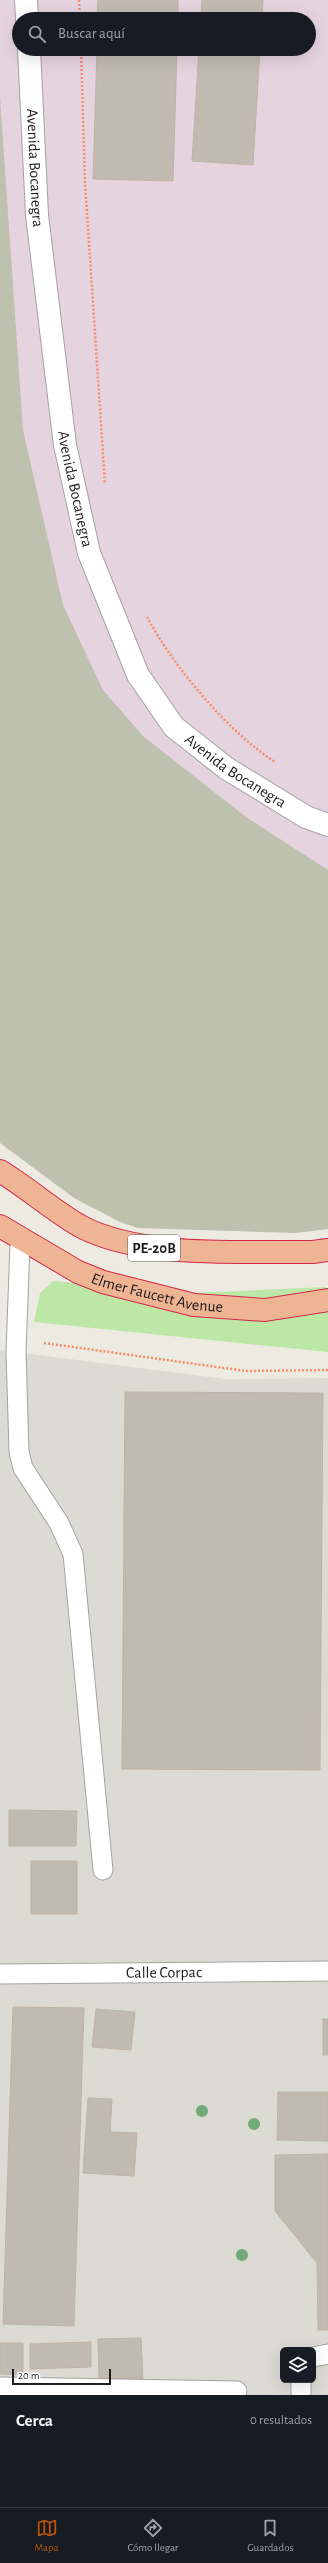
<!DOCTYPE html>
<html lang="es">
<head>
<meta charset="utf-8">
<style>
  :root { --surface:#171b24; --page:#242831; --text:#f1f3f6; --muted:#9ea1a6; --line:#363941; --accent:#b45309 }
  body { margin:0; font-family:"Alegreya Sans",sans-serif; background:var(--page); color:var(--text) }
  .controls { position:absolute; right:12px; bottom:12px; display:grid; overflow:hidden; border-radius:6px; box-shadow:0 4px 16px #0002 }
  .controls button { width:36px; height:36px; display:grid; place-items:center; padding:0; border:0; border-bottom:1px solid var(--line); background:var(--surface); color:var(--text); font:20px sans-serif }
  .scale { position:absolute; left:12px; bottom:10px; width:99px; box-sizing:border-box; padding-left:4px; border:2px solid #1c1c1c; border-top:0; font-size:11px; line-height:14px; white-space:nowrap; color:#1c1c1c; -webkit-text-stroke:3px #fff; paint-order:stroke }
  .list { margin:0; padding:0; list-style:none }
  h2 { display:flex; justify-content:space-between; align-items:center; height:52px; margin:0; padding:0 16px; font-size:17px }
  h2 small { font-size:13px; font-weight:400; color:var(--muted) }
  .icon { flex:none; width:22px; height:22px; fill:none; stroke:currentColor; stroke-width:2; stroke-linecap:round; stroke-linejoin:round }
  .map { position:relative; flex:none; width:328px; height:2395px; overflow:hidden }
  .search { position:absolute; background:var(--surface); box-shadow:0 4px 16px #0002; left:12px; right:12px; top:12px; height:44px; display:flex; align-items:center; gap:10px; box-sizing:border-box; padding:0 14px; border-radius:22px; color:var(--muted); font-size:15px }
  .sheet { height:112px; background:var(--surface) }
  nav { display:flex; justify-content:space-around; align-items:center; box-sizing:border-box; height:56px; border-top:1px solid var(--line); background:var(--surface); font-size:11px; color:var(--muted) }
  nav a { display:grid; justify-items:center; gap:2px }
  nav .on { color:var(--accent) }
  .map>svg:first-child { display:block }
  .industrial { fill:#e6d3e0; fill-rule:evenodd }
  .airport { fill:#dbdad3; fill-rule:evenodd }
  .construction { fill:#bec1ad }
  .grass { fill:#bde7a7 }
  .building { fill:#c1bab1; stroke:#beb4a4 }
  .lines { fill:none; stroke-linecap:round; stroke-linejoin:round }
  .service-casing { stroke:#a3a3a3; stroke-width:21 }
  .tertiary-casing { stroke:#a3a3a3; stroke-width:24 }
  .trunk-casing { stroke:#d32748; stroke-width:24 }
  .path { stroke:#f78d69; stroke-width:2.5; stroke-dasharray:2 2; stroke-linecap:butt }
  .service { stroke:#fff; stroke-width:19 }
  .tertiary { stroke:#fff; stroke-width:22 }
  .trunk { stroke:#efb493; stroke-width:22 }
  .tree { fill:#72ab7a }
  .labels { text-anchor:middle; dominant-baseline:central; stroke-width:4; stroke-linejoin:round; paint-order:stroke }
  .shield { fill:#fff; stroke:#606060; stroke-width:1 }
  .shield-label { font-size:15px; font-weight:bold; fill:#1c1c1c }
  .street-label { font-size:16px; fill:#1c1c1c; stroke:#fff }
</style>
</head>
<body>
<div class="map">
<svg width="328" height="2395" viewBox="0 0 328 2395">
  <rect width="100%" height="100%" fill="#edebe1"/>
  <!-- industrial -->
  <path class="industrial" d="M0,0H328V888L0,885ZM19,19H309V49H19Z"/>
  <!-- airport -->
  <path class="airport" d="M0,1350L225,1379L328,1378V2395H0ZM283,2350H313V2380H283Z"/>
  <!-- construction -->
  <polygon class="construction" points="0,97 23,430 63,605 103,690 143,736 246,817 328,870 328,1229 296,1233 138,1228 120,1222 74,1198 0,1143"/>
  <!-- grass -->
  <polygon class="grass" points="53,1281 193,1293 326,1287 328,1295 328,1352 34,1322 40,1293"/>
  <!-- building -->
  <g class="building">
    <polygon points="98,0 178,0 178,19 97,19"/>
    <polygon points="202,0 263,0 262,19 201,19"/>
    <polygon points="97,49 177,49 173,181 93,179"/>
    <polygon points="199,49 260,49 253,165 192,161"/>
    <polygon points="125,1392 323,1393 320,1770 122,1769"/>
    <polygon points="9,1810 77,1811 76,1846 9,1846"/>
    <rect x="31" y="1861" width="46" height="53"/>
    <polygon points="13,2007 84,2008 74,2326 3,2324"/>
    <polygon points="96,2009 135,2012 131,2050 92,2047"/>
    <rect x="323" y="2019" width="5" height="36"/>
    <polygon points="278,2092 328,2092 328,2141 277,2140"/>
    <polygon points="88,2098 112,2099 110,2132 137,2133 134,2176 83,2173"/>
    <polygon points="328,2154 328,2330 318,2330 317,2263 275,2211 275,2155"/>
    <polygon points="141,2338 143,2379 99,2380 98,2339"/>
    <polygon points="91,2342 91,2367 30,2369 30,2344"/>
    <polygon points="0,2343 23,2343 23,2375 0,2374"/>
  </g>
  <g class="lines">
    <!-- service casing -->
    <g class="service-casing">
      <g id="service">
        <polyline points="22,1238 20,1244 16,1352 19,1452 23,1468 59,1523 73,1554 103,1870"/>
        <path id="s1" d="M0,1974L328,1971"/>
        <polyline points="313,2357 328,2354"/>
        <polyline points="301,2380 301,2395"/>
        <polyline points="0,2387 237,2391"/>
      </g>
    </g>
    <!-- tertiary casing -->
    <g class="tertiary-casing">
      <g id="tertiary">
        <polyline points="26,0 27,19"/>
        <path id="s2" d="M29,49L37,215L65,445L89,553L138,675L174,727L226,768L306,817L328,825"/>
      </g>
    </g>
    <!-- trunk casing -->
    <g class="trunk-casing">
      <g id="trunk">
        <path d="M0,1171C28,1188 52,1210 80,1226C141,1259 244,1251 313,1252L328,1250"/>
        <path id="s3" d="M0,1226L78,1272L103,1282L194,1305L265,1310L328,1300"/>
      </g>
    </g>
    <!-- path -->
    <g class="path">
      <polyline points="79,0 80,19"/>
      <polyline points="81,49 85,183 105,484"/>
      <path d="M147,617C173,666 228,732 275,762"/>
      <polyline points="44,1343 246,1371 328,1370"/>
    </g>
    <!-- service -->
    <use href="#service" class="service"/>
    <!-- tertiary -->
    <use href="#tertiary" class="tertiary"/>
    <!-- trunk -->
    <use href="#trunk" class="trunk"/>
  </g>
  <!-- trees -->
  <g class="tree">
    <circle cx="202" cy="2111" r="6"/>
    <circle cx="254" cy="2124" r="6"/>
    <circle cx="242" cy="2255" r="6"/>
  </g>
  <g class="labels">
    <!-- shield labels -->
    <rect class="shield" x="128" y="1235" width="52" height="26" rx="3"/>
    <g class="shield-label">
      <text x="154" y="1248">PE-20B</text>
    </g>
    <!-- street labels -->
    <g class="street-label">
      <text stroke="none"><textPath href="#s2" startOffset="119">Avenida Bocanegra</textPath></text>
      <text stroke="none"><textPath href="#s2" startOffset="443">Avenida Bocanegra</textPath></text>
      <text stroke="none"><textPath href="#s2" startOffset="779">Avenida Bocanegra</textPath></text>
      <text stroke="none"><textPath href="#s3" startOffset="173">Elmer Faucett Avenue</textPath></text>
      <text stroke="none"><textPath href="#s1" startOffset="164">Calle Corpac</textPath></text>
    </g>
  </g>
</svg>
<div class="controls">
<button><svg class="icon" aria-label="layers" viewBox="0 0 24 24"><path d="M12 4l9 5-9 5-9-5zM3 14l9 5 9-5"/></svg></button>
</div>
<div class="scale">20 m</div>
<div class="search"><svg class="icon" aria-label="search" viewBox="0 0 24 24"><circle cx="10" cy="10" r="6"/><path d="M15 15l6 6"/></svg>Buscar aquí</div>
</div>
<section class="sheet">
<h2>Cerca<small>0 resultados</small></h2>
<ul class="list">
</ul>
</section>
<nav>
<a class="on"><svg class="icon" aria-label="map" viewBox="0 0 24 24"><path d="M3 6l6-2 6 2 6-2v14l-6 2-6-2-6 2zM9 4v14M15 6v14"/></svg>Mapa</a>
<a><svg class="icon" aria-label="directions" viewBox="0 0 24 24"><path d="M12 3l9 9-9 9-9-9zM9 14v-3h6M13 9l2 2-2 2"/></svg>Cómo llegar</a>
<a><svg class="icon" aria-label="saved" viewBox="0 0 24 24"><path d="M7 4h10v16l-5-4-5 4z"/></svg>Guardados</a>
</nav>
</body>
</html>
